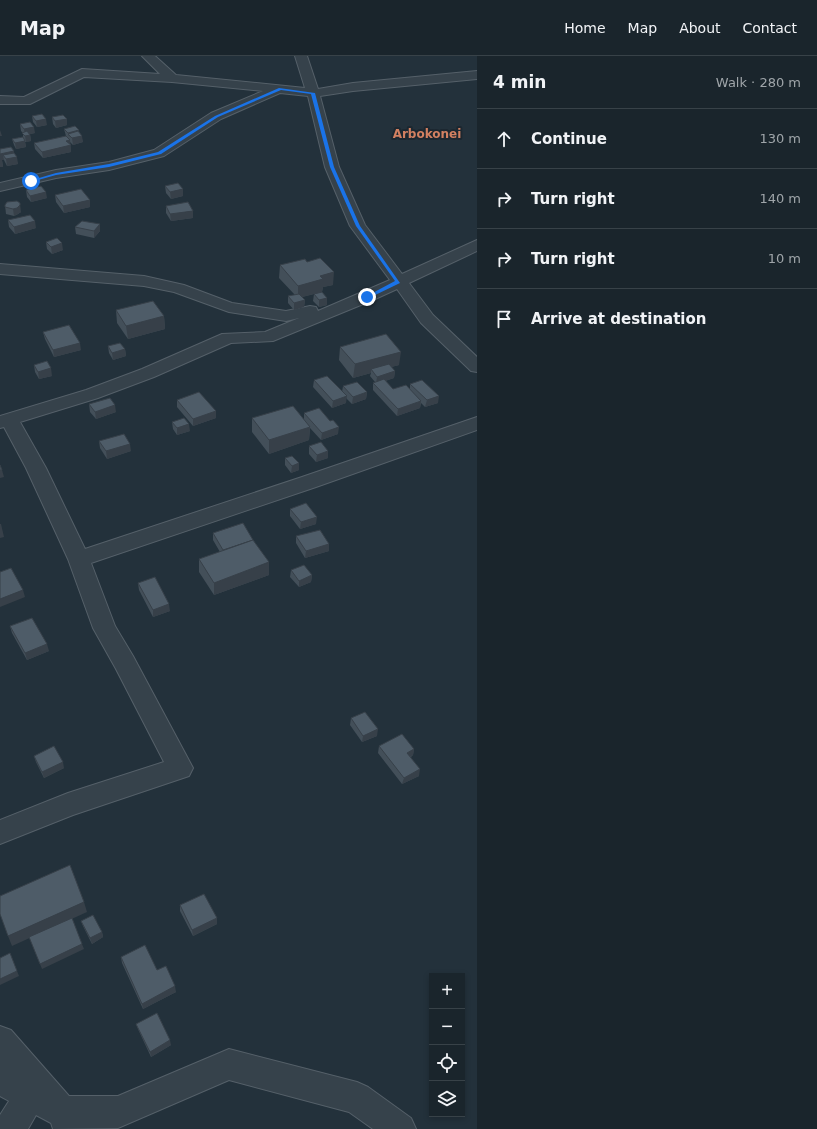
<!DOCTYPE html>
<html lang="en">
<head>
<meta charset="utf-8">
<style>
  :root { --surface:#1a252c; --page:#273138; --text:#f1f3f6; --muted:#9fa5a9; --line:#384248 }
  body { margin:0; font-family:"DejaVu Sans",sans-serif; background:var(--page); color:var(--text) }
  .controls { position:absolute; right:12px; bottom:12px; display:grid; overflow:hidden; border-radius:0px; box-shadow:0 2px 6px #0003 }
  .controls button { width:36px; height:36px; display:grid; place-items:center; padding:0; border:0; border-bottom:1px solid var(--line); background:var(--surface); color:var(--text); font:20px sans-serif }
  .stop { position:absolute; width:12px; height:12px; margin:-9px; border:3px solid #1a73e8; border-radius:50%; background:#fff }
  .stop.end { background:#1a73e8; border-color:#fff; box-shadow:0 1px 4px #0008 }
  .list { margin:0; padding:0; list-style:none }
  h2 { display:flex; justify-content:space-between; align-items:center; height:52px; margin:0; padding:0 16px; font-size:17px }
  h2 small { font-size:13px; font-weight:400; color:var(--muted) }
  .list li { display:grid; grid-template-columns:26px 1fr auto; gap:12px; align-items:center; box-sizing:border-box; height:60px; padding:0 16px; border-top:1px solid var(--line) }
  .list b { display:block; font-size:15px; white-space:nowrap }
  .list em { font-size:13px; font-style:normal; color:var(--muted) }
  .icon { flex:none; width:22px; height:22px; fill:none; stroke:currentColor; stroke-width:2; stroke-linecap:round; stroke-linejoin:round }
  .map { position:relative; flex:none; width:477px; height:1073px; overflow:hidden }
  header { display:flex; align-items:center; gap:24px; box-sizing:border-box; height:56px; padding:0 20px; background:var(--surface); border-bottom:1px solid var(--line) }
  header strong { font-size:19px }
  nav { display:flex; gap:22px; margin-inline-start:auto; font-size:14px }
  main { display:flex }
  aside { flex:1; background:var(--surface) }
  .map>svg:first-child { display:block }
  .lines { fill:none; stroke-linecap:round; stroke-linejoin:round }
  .minor-casing { stroke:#556069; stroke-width:2 }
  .minor { fill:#36424b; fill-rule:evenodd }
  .wall { fill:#434f59 }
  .shaded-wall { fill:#374049 }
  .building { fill:#4e5c68; stroke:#374049 }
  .route { fill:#1a73e8 }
  .labels { text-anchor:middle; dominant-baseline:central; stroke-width:4; stroke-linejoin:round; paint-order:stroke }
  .far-district-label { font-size:12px; font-weight:bold; fill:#d28061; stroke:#1c2730 }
</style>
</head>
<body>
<header>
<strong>Map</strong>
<nav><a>Home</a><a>Map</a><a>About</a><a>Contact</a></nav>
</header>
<main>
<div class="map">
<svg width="477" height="1073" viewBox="0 0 477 1073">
  <rect width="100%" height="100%" fill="#23313b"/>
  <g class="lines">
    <!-- minor casing -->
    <g class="minor-casing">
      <g id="minor">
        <polygon points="142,0 155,0 176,19 305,32 295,0 307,0 318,33 353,27 477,15 477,23 353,35 320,40 339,111 365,169 402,218 477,184 477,195 409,227 433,259 477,301 477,316 471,315 421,267 397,233 373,244 273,285 231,287 154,321 98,342 20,366 46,412 85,493 302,421 477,361 477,374 316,431 91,507 115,570 133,600 193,712 189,720 73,759 0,788 0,764 68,737 164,706 116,613 93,572 68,503 26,412 4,371 0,372 0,360 86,334 142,313 222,278 265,276 299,262 286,265 229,256 174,236 144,230 0,218 0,208 144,220 184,229 232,247 286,255 310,250 316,251 318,255 390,224 350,170 325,111 308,40 280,37 221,63 164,100 109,114 56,122 0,135 0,127 56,114 109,106 154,94 211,57 263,35 172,26 84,21 30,48 0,48 0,40 24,41 82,13 160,18"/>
        <polygon points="0,970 11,974 69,1040 118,1040 229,993 357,1026 368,1031 411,1062 416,1073 373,1073 349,1056 229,1024 118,1072 53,1073 51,1067 36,1059 28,1073 0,1073 0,1059 9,1045 0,1040"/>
      </g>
    </g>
    <!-- minor -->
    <use href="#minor" class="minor"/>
  </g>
  <!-- wall -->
  <g class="wall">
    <polygon points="32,60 47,69 37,71 33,66"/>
    <polygon points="52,61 67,63 67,69 56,72 53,68"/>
    <polygon points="20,68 35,77 30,78 31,85 25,86 26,91 16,93 14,89 12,83 23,81 23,77 21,75"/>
    <polygon points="64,73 80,77 83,86 73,89 70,86 71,96 43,102 35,93 34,87 66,80"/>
    <polygon points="0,93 14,97 18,108 7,110 4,104 2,104 3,111 0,111"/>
    <polygon points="165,130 183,140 171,143 166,137"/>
    <polygon points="26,134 47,142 31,146 27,141"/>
    <polygon points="55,139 90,151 64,157 56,146"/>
    <polygon points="5,149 21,156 18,158 14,160 6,158"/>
    <polygon points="166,150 193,162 171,165 166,157"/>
    <polygon points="8,164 36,172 15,178 9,171"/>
    <polygon points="75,171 100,175 94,182 76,178"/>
    <polygon points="46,186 63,194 52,198 47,193"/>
    <polygon points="307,206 333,229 323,231 322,236 302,241 305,244 304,251 294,254 288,247 288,240 295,239 279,222 280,209"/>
    <polygon points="314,238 327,249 319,251 313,245"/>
    <polygon points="116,254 164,260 165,273 128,283 117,267"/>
    <polygon points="43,276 81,294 54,301 45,283"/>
    <polygon points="108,290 125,293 126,300 113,304 109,297"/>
    <polygon points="340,291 399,309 391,311 395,315 394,322 385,325 393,333 410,333 410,328 438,347 425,351 421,347 420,352 397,360 373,334 373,327 375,326 370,320 371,317 353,322 339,304"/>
    <polygon points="34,309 52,320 39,323 35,316"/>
    <polygon points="314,324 342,336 343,330 367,336 366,343 352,348 346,342 346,347 332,352 313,331"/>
    <polygon points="177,344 216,355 216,362 193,370 177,351"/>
    <polygon points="89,348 116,356 96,363 90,356"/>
    <polygon points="304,357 338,378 321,384 310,372 309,384 269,398 252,376 252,362 304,363"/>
    <polygon points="172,366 190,375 177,379 173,373"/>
    <polygon points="99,385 131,395 107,403 100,392"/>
    <polygon points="309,390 328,395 328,402 316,406 309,398"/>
    <polygon points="285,402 299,407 299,414 291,417 285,409"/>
    <polygon points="290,453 316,468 300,473 290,460"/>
    <polygon points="213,477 269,519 214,539 199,516 199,503 220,496 213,484"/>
    <polygon points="296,480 329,488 329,495 305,502 296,487"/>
    <polygon points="291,514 312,519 311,526 299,531 290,521"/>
    <polygon points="138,527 170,555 153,561 139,534"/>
    <polygon points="10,570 49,595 27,604 12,577"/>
    <polygon points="351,662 377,680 362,686 350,669"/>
    <polygon points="379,690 414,693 413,699 411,701 419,720 402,728 378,697"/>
    <polygon points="34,700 64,712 44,722 36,706"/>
    <polygon points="180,849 217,862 217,868 193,880 180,855"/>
    <polygon points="81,865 102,876 103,881 92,888 83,870"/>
    <polygon points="121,901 157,914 176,936 143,953 122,907"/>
    <polygon points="136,968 171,989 151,1001 138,973"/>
  </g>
  <!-- shaded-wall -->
  <g class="shaded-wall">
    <polygon points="46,63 47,69 37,71 36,65"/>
    <polygon points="67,63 67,69 56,72 55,65"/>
    <polygon points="34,71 35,77 25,79 24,73"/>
    <polygon points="0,74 2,80 0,80"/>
    <polygon points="79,74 80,80 82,80 83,86 73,89 72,82 68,79 68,77"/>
    <polygon points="30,79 31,85 26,86 25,80"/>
    <polygon points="70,84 71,96 43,102 42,96 66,85"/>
    <polygon points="25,85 26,91 16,93 15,87"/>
    <polygon points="14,95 15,102 17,101 18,108 7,110 6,103 3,99 4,104 2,104 3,111 0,111 0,98"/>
    <polygon points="183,133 183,140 171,143 170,136"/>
    <polygon points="46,136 47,142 31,146 30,140"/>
    <polygon points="90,144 90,151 64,157 63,150"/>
    <polygon points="20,147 21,156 18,158 14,160 13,153"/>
    <polygon points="193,155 193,162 171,165 170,158"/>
    <polygon points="35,165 36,172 15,178 14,171"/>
    <polygon points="100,168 100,175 94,182 94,175"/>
    <polygon points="62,187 63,194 52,198 51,191"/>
    <polygon points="334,216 333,229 323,231 322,236 298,242 298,230 320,220"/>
    <polygon points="327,242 327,249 319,251 319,244"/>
    <polygon points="305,244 304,251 294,254 294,247"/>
    <polygon points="164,260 165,273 128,283 126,270"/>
    <polygon points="80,287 81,294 54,301 53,294"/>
    <polygon points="125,293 126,300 113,304 112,297"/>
    <polygon points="401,296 399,309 373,316 371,313 371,317 353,322 355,308"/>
    <polygon points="51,312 52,320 39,323 38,316"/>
    <polygon points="395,315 394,322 376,328 377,321"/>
    <polygon points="367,336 366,343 352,348 353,341"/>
    <polygon points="347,340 346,347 332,352 333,345"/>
    <polygon points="439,340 438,347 425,351 427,344"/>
    <polygon points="421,345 420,352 397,360 398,353"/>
    <polygon points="115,349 116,356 96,363 95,356"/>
    <polygon points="216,355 216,362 193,370 193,363"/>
    <polygon points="189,368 190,375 177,379 177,372"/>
    <polygon points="310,371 309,384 269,398 269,384"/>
    <polygon points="339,371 338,378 321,384 322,377"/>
    <polygon points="130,388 131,395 107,403 106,395"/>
    <polygon points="328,395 328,402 316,406 317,399"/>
    <polygon points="299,407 299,414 291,417 292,410"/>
    <polygon points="0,414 2,414 4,421 0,422"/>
    <polygon points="317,461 316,468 300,473 301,466"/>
    <polygon points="0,468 1,468 4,481 0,482"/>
    <polygon points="329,488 329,495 305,502 306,495"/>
    <polygon points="269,506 269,519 214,539 214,527"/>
    <polygon points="312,519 311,526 299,531 299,525"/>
    <polygon points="23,534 25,541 0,551 0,543"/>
    <polygon points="169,548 170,555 153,561 153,554"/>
    <polygon points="47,588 49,595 27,604 25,597"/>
    <polygon points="378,673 377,680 362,686 363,680"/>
    <polygon points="414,693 413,699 406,703 407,697"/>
    <polygon points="63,706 64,712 44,722 42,716"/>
    <polygon points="420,713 419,720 402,728 404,722"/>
    <polygon points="84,846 87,856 12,890 8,880"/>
    <polygon points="217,862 217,868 193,880 192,874"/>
    <polygon points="102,876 103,881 92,888 90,882"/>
    <polygon points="82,888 84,893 42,913 40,908"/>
    <polygon points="10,897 19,920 0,929 0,923"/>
    <polygon points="175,930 176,936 143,953 142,948"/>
    <polygon points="170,984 171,989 151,1001 150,996"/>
  </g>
  <!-- building -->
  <g class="building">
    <polygon points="42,58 46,63 36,65 32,60"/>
    <polygon points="63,59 67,63 55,65 52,61"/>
    <polygon points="30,66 34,71 24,73 20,68"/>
    <polygon points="75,70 79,74 68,77 64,73"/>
    <polygon points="27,75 30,79 25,80 22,77"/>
    <polygon points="78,75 82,80 72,82 68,78"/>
    <polygon points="66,80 70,84 66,85 71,89 42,96 34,87"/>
    <polygon points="23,81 25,85 15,87 12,83"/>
    <polygon points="11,91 14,95 0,98 0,93"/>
    <polygon points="14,97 17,101 6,103 3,99"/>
    <polygon points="178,127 183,133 170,136 165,130"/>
    <polygon points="41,130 46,136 30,140 26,134"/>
    <polygon points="81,133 90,144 63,150 55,139"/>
    <polygon points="17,145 20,147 20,149 17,152 13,153 5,151 5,149 7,146"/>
    <polygon points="188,146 193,155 170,158 166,150"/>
    <polygon points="30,159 35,165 14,171 8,164"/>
    <polygon points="82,165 100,168 94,175 75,171"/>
    <polygon points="57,182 62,187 51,191 46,186"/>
    <polygon points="320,202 334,216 320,220 323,223 298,230 280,209 305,203 307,206"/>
    <polygon points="322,236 327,242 319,244 314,238"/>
    <polygon points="299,238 305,244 294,247 288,240"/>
    <polygon points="153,245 164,260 126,270 116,254"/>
    <polygon points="69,269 80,287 53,294 43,276"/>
    <polygon points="386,278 401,296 355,308 340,291"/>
    <polygon points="120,287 125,293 112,297 108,290"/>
    <polygon points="47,305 51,312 38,316 34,309"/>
    <polygon points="389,308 395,315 377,321 371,313"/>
    <polygon points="327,320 347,340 333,345 314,324"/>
    <polygon points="384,323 393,333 406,329 421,345 398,353 373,327"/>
    <polygon points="422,324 439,340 427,344 410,328"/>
    <polygon points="357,326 367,336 353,341 343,330"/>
    <polygon points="199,336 216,355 193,363 177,344"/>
    <polygon points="110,342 115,349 95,356 89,348"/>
    <polygon points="293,350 310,371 269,384 252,362"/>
    <polygon points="319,352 330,365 333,364 339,371 322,377 304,357"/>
    <polygon points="184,362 189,368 177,372 172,366"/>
    <polygon points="124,378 130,388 106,395 99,385"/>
    <polygon points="321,386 328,395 317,399 309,390"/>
    <polygon points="292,400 299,407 292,410 285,402"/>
    <polygon points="0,409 2,414 0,414"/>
    <polygon points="306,447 317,461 301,466 290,453"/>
    <polygon points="243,467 253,484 223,494 213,477"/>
    <polygon points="320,474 329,488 306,495 296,480"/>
    <polygon points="253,484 269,506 214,527 199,503"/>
    <polygon points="304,509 312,519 299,525 291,514"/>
    <polygon points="11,512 23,534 0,543 0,516"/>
    <polygon points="155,521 169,548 153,554 138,527"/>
    <polygon points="32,562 47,588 25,597 10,570"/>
    <polygon points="365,656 378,673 363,680 351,662"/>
    <polygon points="402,678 414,693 407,697 420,713 404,722 379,690"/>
    <polygon points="54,690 63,706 42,716 34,700"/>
    <polygon points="70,809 84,846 8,880 0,858 0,840"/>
    <polygon points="204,838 217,862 192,874 180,849"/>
    <polygon points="93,859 102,876 90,882 81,865"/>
    <polygon points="72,862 82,888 40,908 29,881"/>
    <polygon points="145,889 157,914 166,910 175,930 142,948 121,901"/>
    <polygon points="10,897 17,915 0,923 0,902"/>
    <polygon points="157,957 170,984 150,996 136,968"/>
  </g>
  <!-- route -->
  <polygon class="route" points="279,32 315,37 334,111 360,170 400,227 369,242 365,241 395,225 356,170 330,111 311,38 281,34 218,61 161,98 109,111 56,119 31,126 29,125 56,117 109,108 158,96 215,60"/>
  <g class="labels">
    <!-- far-district labels -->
    <g class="far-district-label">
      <text x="427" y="78">Arbokonei</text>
    </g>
  </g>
</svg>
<div class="controls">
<button>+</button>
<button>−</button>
<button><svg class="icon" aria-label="locate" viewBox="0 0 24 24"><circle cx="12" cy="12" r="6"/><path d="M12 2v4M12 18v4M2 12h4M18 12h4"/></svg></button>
<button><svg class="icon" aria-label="layers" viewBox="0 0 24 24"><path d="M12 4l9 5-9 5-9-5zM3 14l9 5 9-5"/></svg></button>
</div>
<div class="stop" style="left:31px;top:125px"></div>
<div class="stop end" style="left:367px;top:241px"></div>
</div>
<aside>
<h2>4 min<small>Walk · 280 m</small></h2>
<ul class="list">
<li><svg class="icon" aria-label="ahead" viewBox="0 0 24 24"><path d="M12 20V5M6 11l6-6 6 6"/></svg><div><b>Continue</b></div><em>130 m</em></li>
<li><svg class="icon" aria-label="right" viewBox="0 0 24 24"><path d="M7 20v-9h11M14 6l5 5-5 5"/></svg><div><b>Turn right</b></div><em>140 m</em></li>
<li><svg class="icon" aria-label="right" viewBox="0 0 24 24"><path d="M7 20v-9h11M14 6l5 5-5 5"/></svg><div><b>Turn right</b></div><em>10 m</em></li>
<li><svg class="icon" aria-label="arrive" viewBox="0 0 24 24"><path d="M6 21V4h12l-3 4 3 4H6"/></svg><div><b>Arrive at destination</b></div></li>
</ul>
</aside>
</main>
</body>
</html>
